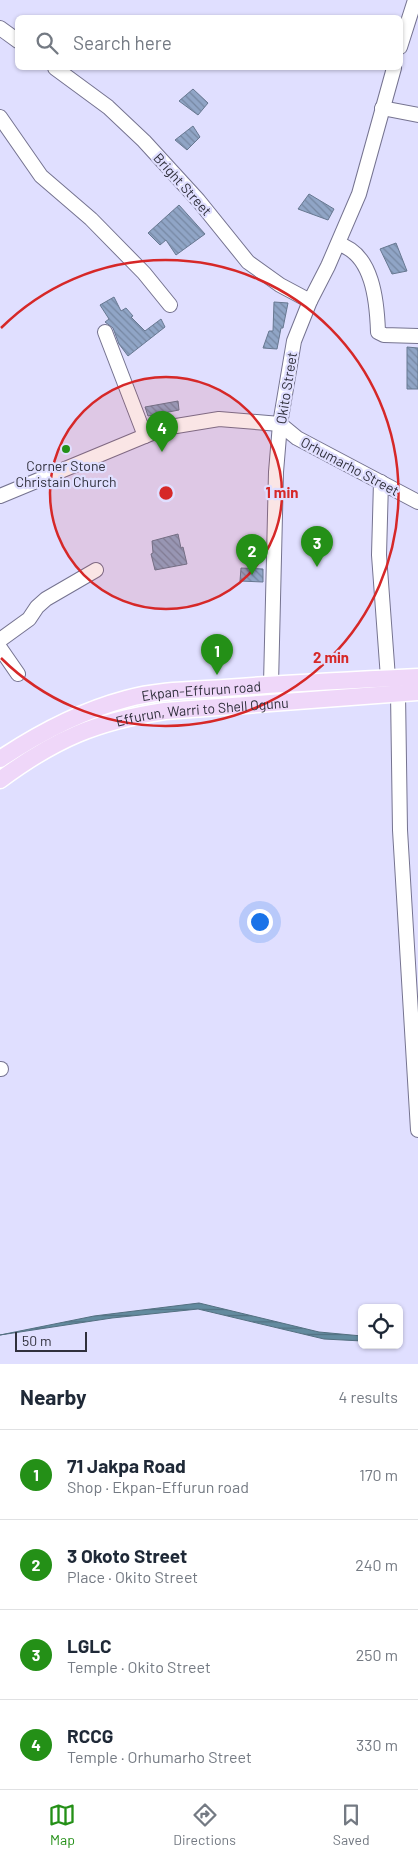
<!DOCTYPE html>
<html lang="en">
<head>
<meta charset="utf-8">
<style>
  :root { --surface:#fff; --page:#f6f6f7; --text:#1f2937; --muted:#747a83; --line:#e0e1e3; --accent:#249017 }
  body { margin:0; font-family:Barlow,sans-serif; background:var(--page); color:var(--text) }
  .controls { position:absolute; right:15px; bottom:15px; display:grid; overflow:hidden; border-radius:8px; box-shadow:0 1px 4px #0004 }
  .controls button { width:45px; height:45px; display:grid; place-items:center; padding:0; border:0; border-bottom:1px solid var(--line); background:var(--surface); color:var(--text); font:25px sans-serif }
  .scale { position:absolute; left:15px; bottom:12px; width:72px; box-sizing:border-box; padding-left:5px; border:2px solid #30303c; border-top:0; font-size:14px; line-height:18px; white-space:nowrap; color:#30303c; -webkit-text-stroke:4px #e0dfff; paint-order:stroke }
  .you { position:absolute; left:259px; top:921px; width:18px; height:18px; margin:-12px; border:4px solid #fff; border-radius:50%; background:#1a73e8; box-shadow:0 0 0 8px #1a73e833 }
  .badge { display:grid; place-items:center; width:32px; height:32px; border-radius:50%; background:var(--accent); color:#fff; font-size:16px; font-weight:700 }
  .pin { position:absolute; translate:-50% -41px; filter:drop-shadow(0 1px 2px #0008) }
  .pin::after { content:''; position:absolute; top:26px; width:18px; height:15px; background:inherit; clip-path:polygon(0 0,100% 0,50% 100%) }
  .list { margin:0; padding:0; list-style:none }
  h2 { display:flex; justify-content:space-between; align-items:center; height:65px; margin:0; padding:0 20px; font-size:21px }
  h2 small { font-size:16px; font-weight:400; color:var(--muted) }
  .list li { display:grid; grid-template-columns:32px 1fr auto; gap:15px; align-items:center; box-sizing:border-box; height:90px; padding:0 20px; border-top:1px solid var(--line) }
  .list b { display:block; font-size:19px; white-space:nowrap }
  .list p { margin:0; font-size:16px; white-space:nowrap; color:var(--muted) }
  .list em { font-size:16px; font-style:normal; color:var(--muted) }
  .icon { flex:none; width:28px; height:28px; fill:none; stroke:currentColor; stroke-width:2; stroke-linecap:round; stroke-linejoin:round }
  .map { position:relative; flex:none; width:418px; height:1364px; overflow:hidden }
  .search { position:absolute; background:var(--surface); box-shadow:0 1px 4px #0004; left:15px; right:15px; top:15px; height:55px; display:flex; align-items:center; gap:12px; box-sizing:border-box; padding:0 18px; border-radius:8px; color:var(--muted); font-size:19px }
  .sheet { height:425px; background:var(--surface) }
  nav { display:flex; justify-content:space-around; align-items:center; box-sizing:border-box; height:70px; border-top:1px solid var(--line); background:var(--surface); font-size:14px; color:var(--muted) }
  nav a { display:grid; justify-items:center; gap:2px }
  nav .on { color:var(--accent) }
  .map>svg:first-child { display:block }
  .water { fill:url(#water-rules); stroke:#547081 }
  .building { fill:url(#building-back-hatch); stroke:#677891 }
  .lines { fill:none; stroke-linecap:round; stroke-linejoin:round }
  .minor-casing { stroke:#757390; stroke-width:16 }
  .major-casing { stroke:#fff; stroke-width:19 }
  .minor { stroke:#fff; stroke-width:14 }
  .major { stroke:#efd7f9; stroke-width:16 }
  .ring { fill:none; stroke:#d62828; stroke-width:2.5 }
  .poi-dot { fill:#249017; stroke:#e0dfff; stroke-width:2 }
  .labels { text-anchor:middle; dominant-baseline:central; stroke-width:4.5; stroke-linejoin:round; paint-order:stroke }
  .street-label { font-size:14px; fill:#30303c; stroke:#e0dfff }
  .poi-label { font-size:14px; fill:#30303c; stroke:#e0dfff }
  .centre { fill:#d62828; stroke:#e0dfff; stroke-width:2.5 }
  .ring-label { font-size:15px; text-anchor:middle; font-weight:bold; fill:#d62828; stroke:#e0dfff; stroke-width:4.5; stroke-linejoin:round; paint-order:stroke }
</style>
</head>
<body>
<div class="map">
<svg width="418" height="1364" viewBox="0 0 418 1364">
  <defs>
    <pattern id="water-rules" width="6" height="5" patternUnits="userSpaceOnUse" patternTransform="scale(1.25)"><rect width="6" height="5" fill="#638b9f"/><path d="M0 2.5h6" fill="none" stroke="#527283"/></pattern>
    <pattern id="building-back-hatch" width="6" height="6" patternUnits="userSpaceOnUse" patternTransform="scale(1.25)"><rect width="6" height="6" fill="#90a5c6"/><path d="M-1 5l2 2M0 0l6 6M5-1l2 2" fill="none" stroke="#7687a2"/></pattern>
  </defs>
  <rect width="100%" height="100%" fill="#e0dfff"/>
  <!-- water -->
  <polygon class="water" points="199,1303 319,1332 362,1336 362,1341 324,1339 198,1309 112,1318 0,1335 94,1316"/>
  <!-- building -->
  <g class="building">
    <polygon points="193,89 208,103 198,115 179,101"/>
    <polygon points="193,126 200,137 187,150 175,140"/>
    <polygon points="309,194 334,209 328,220 298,209"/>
    <polygon points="179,205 205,234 176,255 166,240 160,245 148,233"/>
    <polygon points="396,243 407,271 392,274 380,249"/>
    <polygon points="114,297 121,311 126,308 133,316 131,317 145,331 161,319 165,327 128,356 119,344 113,328 105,322 109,319 100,305"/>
    <polygon points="274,302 288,303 283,328 281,328 277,349 263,348 269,331 273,331"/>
    <polygon points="407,347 418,348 418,389 407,389"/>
    <polygon points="178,401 179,410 148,416 145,407"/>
    <polygon points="178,534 181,548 183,547 187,564 155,570 151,554 153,553 152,541"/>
    <polygon points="241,568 263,569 263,582 240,581"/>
  </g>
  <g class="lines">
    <!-- minor casing -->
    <g class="minor-casing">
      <g id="minor">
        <polyline points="0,28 18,41"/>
        <polyline points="400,47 415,0"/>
        <polyline points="55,68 108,107 144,141 198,200 248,262 280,285 310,301"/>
        <polyline points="382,108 418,115"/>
        <polyline points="0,117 41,176 91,219 144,273 170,305"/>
        <path d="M338,244C373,253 377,302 378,332L384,335L418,336"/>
        <polyline points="105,332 145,436"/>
        <polyline points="381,482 379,555 388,678"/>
        <polyline points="0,496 164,428 219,419 280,424 297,438 418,502"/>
        <polyline points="0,640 29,619 37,607 46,599 96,570"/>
        <polyline points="0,648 18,674"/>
        <polyline points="271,684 276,472 280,424 294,341 310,301 328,266 359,194 394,68"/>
        <polyline points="398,693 400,830 418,1130"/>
        <polyline points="0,1069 1,1069"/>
      </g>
    </g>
    <!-- major casing -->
    <g class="major-casing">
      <g id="major">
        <path id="s1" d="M0,759C39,733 81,711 126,699C158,690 192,690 224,688C289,683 353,680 418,677"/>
        <path id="s2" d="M0,780C55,739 97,721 165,711L418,692"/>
      </g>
    </g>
    <!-- minor -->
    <use href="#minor" class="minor"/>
    <!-- major -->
    <use href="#major" class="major"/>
  </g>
  <!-- distance rings -->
  <circle cx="166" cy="493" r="116" fill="#d62828" fill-opacity=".12"/>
  <g class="ring">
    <circle cx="166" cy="493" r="116"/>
    <path d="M1 328A233 233 0 1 1 1 658"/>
  </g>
  <!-- markers -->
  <circle class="poi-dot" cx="66" cy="449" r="5"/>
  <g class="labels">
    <!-- street labels -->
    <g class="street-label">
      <text transform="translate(183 184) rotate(48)">Bright Street</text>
      <text transform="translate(286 388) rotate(-81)">Okito Street</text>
      <text transform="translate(350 466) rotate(28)">Orhumarho Street</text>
      <text stroke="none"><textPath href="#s1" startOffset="216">Ekpan-Effurun road</textPath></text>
      <text stroke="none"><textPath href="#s2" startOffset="218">Effurun, Warri to Shell Ogunu</textPath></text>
    </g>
    <!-- poi labels -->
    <g class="poi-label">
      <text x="66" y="465">Corner Stone<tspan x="66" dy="16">Christain Church</tspan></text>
    </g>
  </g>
  <circle cx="166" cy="493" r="8" class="centre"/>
  <g class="ring-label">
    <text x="282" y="498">1 min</text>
    <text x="331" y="663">2 min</text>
  </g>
</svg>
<div class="controls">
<button><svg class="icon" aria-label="locate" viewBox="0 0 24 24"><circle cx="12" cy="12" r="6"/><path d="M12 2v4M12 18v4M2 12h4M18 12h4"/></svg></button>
</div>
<div class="scale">50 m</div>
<div class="you"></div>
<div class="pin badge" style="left:217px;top:675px">1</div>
<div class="pin badge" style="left:252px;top:575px">2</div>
<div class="pin badge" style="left:317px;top:567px">3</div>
<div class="pin badge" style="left:162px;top:452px">4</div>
<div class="search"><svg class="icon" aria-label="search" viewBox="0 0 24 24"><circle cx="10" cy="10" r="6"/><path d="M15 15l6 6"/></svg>Search here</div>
</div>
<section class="sheet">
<h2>Nearby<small>4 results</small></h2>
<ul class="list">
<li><span class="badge">1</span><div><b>71 Jakpa Road</b><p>Shop · Ekpan-Effurun road</p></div><em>170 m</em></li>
<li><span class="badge">2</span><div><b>3 Okoto Street</b><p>Place · Okito Street</p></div><em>240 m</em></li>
<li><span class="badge">3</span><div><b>LGLC</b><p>Temple · Okito Street</p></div><em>250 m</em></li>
<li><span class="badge">4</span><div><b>RCCG</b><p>Temple · Orhumarho Street</p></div><em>330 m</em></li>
</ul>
</section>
<nav>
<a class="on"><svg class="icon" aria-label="map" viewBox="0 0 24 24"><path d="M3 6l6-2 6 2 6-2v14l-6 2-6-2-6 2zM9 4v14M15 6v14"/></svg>Map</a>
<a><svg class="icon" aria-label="directions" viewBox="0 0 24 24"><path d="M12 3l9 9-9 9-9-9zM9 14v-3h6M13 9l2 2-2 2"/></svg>Directions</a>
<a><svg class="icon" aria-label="saved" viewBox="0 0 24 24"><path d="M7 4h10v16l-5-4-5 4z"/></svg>Saved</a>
</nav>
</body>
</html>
